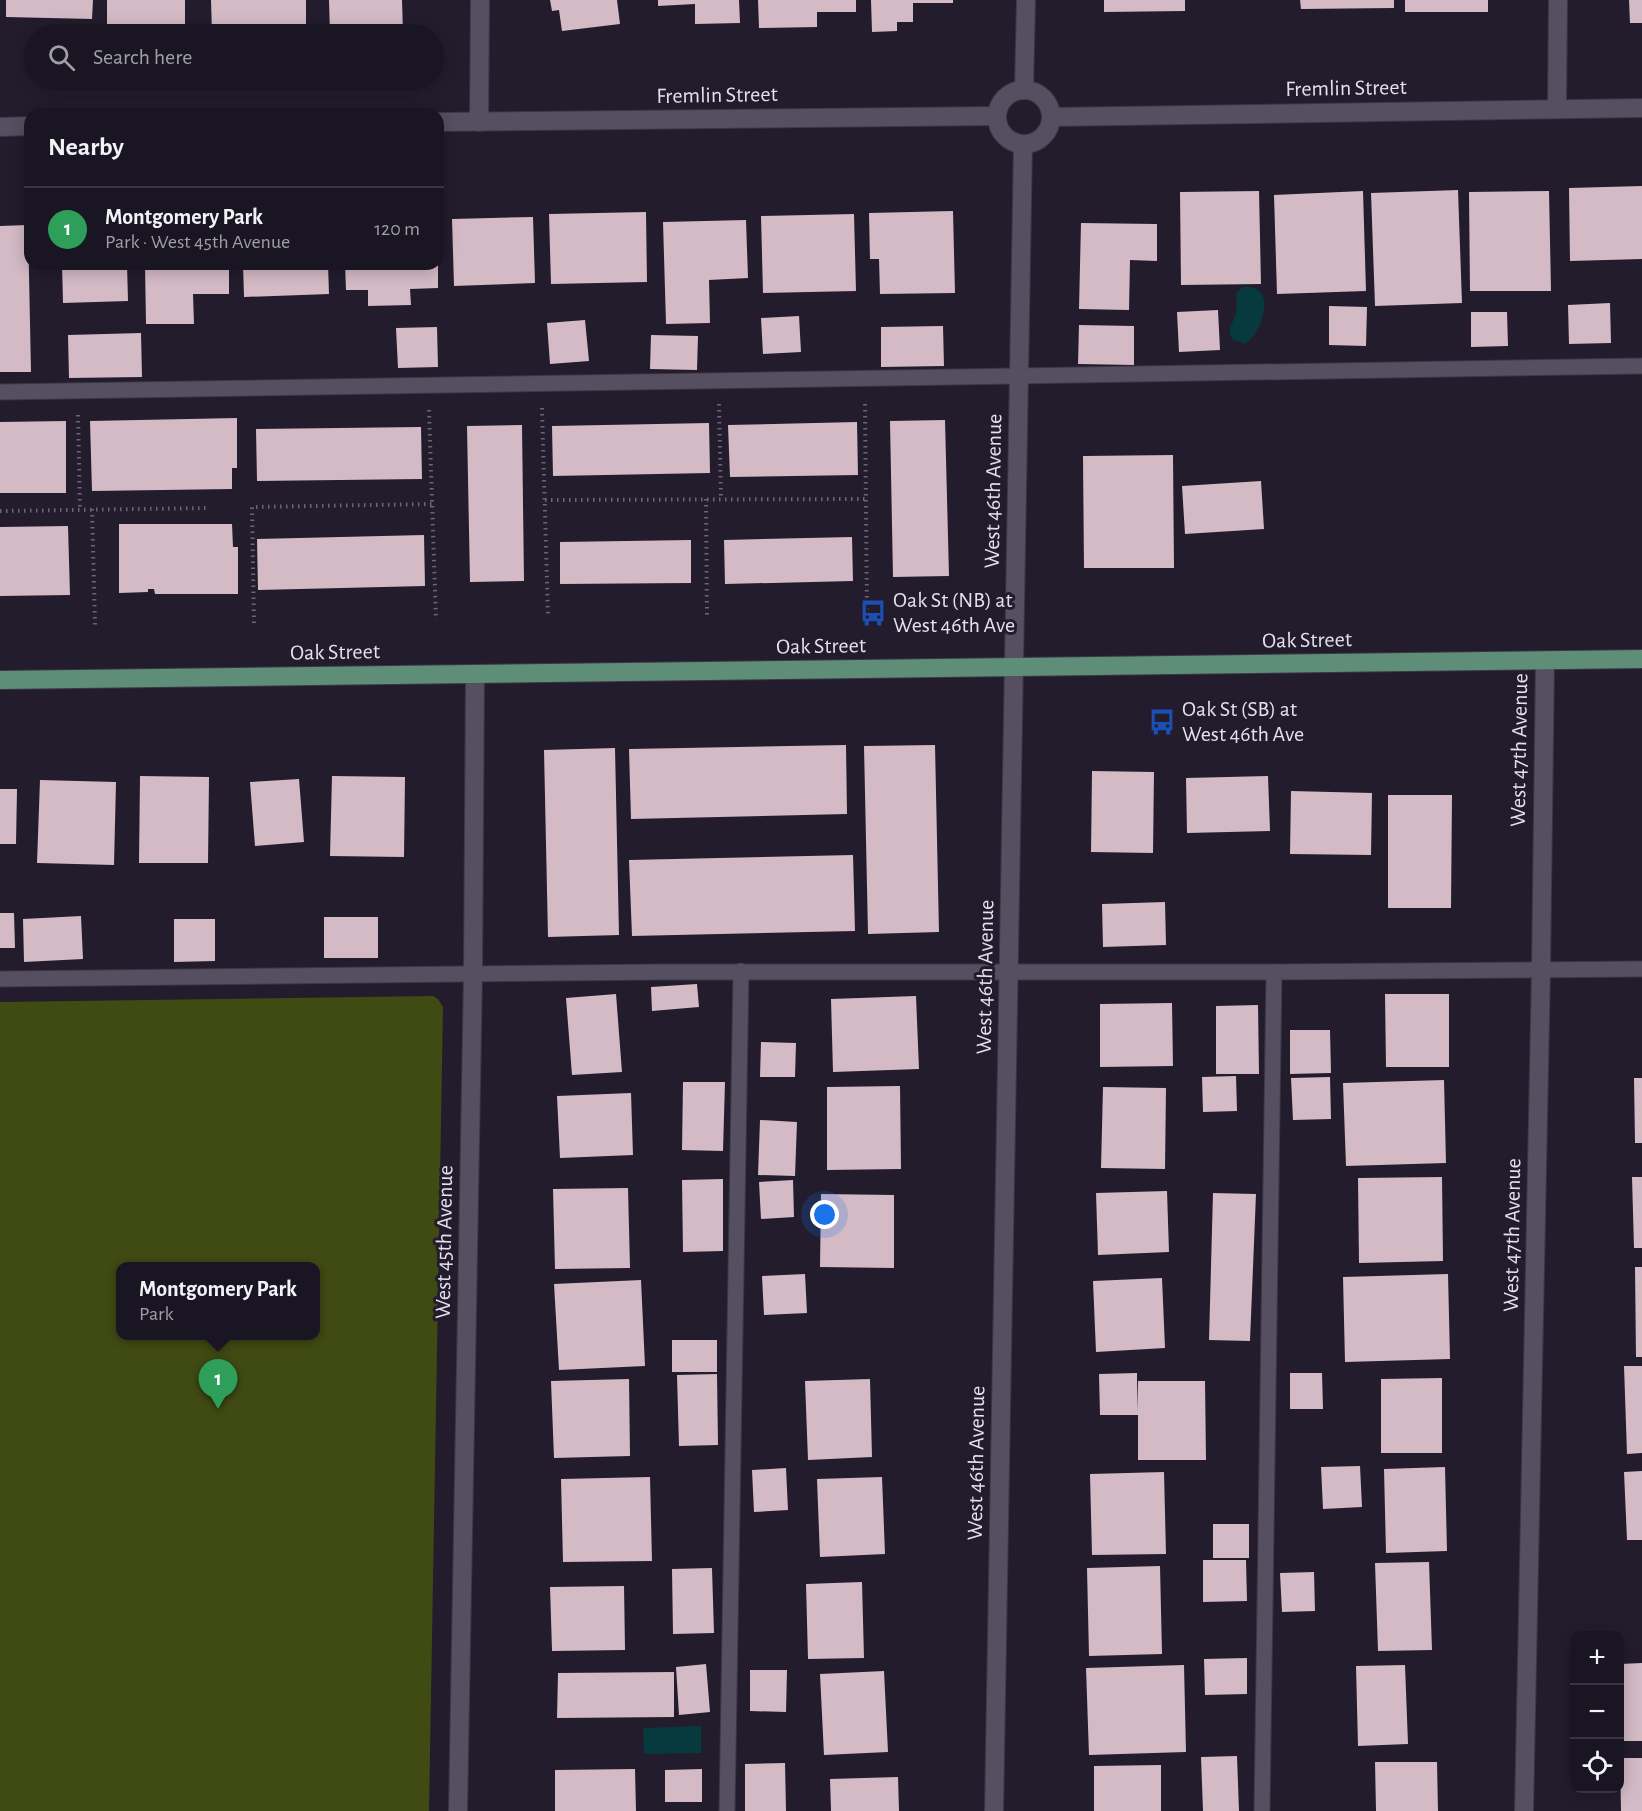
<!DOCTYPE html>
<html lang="en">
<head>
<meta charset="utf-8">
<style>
  :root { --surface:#1a1522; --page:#27222f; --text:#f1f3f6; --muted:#9f9fa5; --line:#383440; --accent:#f888ea }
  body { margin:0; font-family:"Alegreya Sans",sans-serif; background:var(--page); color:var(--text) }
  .controls { position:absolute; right:18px; bottom:18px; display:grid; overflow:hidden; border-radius:12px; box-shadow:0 3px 15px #0003 }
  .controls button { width:54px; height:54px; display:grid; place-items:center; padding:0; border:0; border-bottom:2px solid var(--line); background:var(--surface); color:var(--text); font:30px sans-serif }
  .you { position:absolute; left:825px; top:1215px; width:21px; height:21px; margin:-15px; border:4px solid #fff; border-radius:50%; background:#1a73e8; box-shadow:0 0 0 9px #1a73e833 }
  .badge { display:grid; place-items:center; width:39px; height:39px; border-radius:50%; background:var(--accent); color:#fff; font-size:20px; font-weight:700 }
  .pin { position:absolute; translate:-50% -50px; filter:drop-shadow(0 2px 3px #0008) }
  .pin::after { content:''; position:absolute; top:32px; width:21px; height:18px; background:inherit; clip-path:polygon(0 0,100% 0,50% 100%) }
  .popup { position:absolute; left:116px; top:1262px; width:204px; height:78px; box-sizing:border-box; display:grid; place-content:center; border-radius:12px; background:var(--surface); filter:drop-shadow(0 2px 4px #0005); font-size:20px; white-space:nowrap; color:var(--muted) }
  .popup b { font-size:22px; color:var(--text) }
  .popup::after { content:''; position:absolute; left:50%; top:100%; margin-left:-12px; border:12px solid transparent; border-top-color:var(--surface) }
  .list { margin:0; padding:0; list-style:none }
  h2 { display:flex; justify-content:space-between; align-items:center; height:78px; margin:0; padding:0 24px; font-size:26px }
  h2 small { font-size:20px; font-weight:400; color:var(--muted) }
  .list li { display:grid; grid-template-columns:39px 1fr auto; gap:18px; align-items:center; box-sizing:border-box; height:84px; padding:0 24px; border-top:2px solid var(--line) }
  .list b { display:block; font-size:22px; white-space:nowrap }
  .list p { margin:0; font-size:20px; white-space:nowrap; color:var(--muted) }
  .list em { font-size:20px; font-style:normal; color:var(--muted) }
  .icon { flex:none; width:33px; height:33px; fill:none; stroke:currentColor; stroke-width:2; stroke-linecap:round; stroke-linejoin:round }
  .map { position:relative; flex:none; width:1642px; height:1811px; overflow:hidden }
  .search { position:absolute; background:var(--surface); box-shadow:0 3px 15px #0003; left:24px; top:24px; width:420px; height:66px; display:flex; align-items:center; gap:15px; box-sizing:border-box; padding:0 21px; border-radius:33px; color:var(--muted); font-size:22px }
  .panel { position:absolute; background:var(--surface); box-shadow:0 3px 15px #0003; left:24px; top:108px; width:420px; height:162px; border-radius:18px }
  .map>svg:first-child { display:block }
  .green { fill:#404a13; fill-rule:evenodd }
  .water { fill:#063a3f }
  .building { fill:#d3bac5 }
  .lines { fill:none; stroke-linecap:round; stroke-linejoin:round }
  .lane-casing { stroke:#3c3744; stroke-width:17 }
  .street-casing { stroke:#3c3744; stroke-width:20 }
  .primary-casing { stroke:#3c3744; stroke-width:20 }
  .path { stroke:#6c6776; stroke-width:4; stroke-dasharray:1.5 4.5; stroke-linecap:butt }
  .lane { stroke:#564f62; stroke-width:15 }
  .street { stroke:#564f62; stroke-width:18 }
  .primary { stroke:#5e8e78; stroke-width:18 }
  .labels { text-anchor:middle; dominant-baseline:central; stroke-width:6; stroke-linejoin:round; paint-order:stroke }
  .street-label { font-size:22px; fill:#e4e1ec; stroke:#221c2d }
  .poi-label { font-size:22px; fill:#e4e1ec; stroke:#221c2d; text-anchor:start }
</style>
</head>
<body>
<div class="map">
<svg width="1642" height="1811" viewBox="0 0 1642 1811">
  <rect width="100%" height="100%" fill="#221c2d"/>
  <!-- green -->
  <path class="green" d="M433,996L438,999L443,1007L429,1811H0V1002ZM121,1266H316V1336H121Z"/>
  <!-- water -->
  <g class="water">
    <path d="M1243,287C1281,283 1260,338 1244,344L1232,339C1225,324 1235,324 1236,312C1237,305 1236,298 1237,292Z"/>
    <polygon points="701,1726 701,1753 644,1754 643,1728"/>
  </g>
  <!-- building -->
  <g class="building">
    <polygon points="6,0 93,0 92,19 6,17"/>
    <rect x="107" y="0" width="78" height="31"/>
    <polygon points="211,0 306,0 306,33 212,34"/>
    <polygon points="329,0 402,0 403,34 330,34"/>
    <polygon points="550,0 617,0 620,24 562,31 559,10 552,11"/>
    <polygon points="658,0 739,0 740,23 695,24 695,4 658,6"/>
    <polygon points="758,0 856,0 856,12 817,12 817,27 759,28"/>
    <polygon points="871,0 953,0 953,3 913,3 913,22 897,22 897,31 872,32"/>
    <polygon points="1104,0 1185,0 1185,11 1104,12"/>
    <polygon points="1300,0 1394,0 1394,8 1301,9"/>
    <rect x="1405" y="0" width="83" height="12"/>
    <polygon points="1629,0 1642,0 1642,23 1630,23"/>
    <polygon points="1642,186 1642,259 1570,261 1569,188"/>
    <polygon points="1458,190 1462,303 1375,306 1371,193"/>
    <polygon points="1259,191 1261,284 1181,285 1180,192"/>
    <polygon points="1363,191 1366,291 1277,294 1274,195"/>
    <polygon points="1549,191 1551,291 1470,291 1469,192"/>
    <polygon points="953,211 955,293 880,294 879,259 870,259 869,213"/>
    <polygon points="646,212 647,282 551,284 549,214"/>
    <polygon points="854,214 856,291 763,293 761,216"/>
    <polygon points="533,217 535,283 454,286 452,219"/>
    <polygon points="746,220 748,278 709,280 710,323 666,324 663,222"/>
    <polygon points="1081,223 1157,224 1157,261 1130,260 1129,310 1079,309"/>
    <polygon points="28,225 31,372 0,372 0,226"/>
    <polygon points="62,264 127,264 128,301 63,303"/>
    <polygon points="145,264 229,264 229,294 193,294 194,324 146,324"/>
    <polygon points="243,264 328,264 329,294 244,297"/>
    <polygon points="345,264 438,264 438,288 410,289 411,305 368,306 368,290 346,290"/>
    <polygon points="1610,303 1611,343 1569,344 1568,305"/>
    <polygon points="1329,306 1367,307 1366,346 1329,345"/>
    <polygon points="1218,310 1220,350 1179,352 1177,312"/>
    <polygon points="1471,312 1507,312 1508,346 1471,347"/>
    <polygon points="799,316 801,352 763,354 761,318"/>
    <polygon points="585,320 589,361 550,364 547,323"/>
    <polygon points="1079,325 1134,326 1134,365 1078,364"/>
    <polygon points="943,326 944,366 881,367 881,327"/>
    <polygon points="437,327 438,367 398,368 396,328"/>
    <polygon points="141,333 142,377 69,378 68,335"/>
    <polygon points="651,335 698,336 697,370 650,369"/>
    <polygon points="237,418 237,468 232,468 232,489 92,491 90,421"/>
    <polygon points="945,420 949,576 893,577 890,421"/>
    <polygon points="66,421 66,493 0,493 0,422"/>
    <polygon points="857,422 858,475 730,477 728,425"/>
    <polygon points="709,423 710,473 553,476 552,426"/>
    <polygon points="522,425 524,581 470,582 467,426"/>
    <polygon points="421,427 422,479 257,481 256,429"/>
    <polygon points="1173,455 1174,568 1084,568 1083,456"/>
    <polygon points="1261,481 1264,529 1185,534 1182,486"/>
    <polygon points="119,524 232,524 233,547 238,547 238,594 155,594 154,589 148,589 148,592 119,593"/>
    <polygon points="68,526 70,595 0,596 0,527"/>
    <polygon points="424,535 425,586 258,590 257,539"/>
    <polygon points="852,537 853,581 725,584 724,540"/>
    <polygon points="691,540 691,583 560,584 560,542"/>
    <polygon points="846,745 847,814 631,819 629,749"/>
    <polygon points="935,745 939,932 868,934 864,746"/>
    <polygon points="615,748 619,935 548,937 544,750"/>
    <polygon points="1092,771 1154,772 1153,853 1091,852"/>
    <polygon points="140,776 209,777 208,863 139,863"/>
    <polygon points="332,776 405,777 404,857 330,856"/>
    <polygon points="1268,776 1270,831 1187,833 1186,778"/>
    <polygon points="299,779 304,842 255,846 250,782"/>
    <polygon points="40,780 116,782 114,865 37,863"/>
    <polygon points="0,789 17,789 16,844 0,844"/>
    <polygon points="1291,791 1372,793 1371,855 1290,854"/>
    <polygon points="1388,795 1452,795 1451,908 1388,908"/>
    <polygon points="853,855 855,931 632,936 629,860"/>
    <polygon points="1165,902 1166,945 1103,947 1102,904"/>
    <polygon points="0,913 14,913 15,948 0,948"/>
    <polygon points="81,916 83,959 24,962 23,919"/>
    <rect x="324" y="917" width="54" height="41"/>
    <polygon points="174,919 215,919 215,961 174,962"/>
    <polygon points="697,984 699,1007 652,1011 651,987"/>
    <polygon points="616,994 622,1072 572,1075 566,998"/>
    <polygon points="1385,994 1449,994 1449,1067 1386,1067"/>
    <polygon points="916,996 919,1069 833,1072 831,999"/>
    <polygon points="1172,1003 1173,1066 1100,1067 1100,1004"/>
    <polygon points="1258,1005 1259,1074 1216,1074 1216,1006"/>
    <polygon points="1290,1030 1330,1030 1331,1073 1290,1074"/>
    <polygon points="761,1042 796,1043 795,1077 760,1077"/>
    <polygon points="1236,1076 1237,1111 1203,1112 1202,1077"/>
    <polygon points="1330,1077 1331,1119 1293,1120 1291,1078"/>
    <polygon points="1634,1078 1642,1078 1642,1143 1635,1143"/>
    <polygon points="1444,1080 1446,1163 1346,1166 1343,1083"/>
    <polygon points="683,1082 725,1082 723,1151 682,1150"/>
    <polygon points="900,1086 901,1169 827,1170 827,1087"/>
    <polygon points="1103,1087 1166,1088 1165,1169 1101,1168"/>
    <polygon points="631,1093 633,1155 560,1158 557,1096"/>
    <polygon points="760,1120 797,1122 795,1176 758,1175"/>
    <polygon points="1442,1177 1443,1261 1359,1263 1358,1178"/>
    <polygon points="1632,1177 1642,1177 1642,1248 1634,1248"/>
    <polygon points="723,1179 723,1251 683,1252 682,1180"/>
    <polygon points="793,1180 794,1217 761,1219 759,1182"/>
    <polygon points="628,1188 630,1268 555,1269 553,1189"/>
    <polygon points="1167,1191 1169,1252 1098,1255 1096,1193"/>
    <polygon points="1213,1193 1256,1194 1250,1341 1209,1340"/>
    <polygon points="821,1194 894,1195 894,1268 820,1267"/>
    <polygon points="1635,1267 1642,1267 1642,1357 1636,1357"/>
    <polygon points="805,1274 807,1313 764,1315 762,1276"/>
    <polygon points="1448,1274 1450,1359 1345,1362 1343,1277"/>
    <polygon points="1162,1278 1165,1348 1096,1352 1093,1281"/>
    <polygon points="641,1280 645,1366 559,1370 554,1284"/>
    <rect x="672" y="1340" width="45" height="32"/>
    <polygon points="1624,1366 1642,1366 1642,1453 1627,1454"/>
    <polygon points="1137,1373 1137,1412 1138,1381 1205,1381 1206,1460 1138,1460 1138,1415 1100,1415 1099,1374"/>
    <polygon points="1290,1373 1322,1373 1323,1409 1290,1409"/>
    <polygon points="717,1374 718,1445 679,1446 677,1375"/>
    <polygon points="1442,1378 1442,1453 1381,1453 1381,1379"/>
    <polygon points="629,1379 630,1456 554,1458 551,1381"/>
    <polygon points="870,1379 872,1457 808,1460 805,1381"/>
    <polygon points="1360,1466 1362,1507 1323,1509 1321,1467"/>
    <polygon points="1445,1467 1447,1551 1386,1553 1384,1469"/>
    <polygon points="786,1468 788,1510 754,1512 752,1470"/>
    <polygon points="1642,1471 1642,1540 1627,1540 1624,1472"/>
    <polygon points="1164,1472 1166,1554 1092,1555 1090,1474"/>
    <polygon points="650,1477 652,1561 563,1562 561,1479"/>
    <polygon points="882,1477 885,1554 820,1557 817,1479"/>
    <rect x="1213" y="1524" width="36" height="34"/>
    <polygon points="1203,1560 1246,1560 1247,1601 1203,1602"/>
    <polygon points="1429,1562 1432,1650 1378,1651 1375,1563"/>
    <polygon points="1160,1566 1162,1654 1089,1656 1087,1568"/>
    <polygon points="712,1568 714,1633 673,1634 672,1569"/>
    <polygon points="1314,1572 1315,1611 1282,1612 1280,1573"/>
    <polygon points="862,1582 864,1658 808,1659 806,1584"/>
    <polygon points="624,1586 625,1650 552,1651 550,1587"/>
    <polygon points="1247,1658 1247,1694 1205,1695 1204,1659"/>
    <polygon points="1642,1663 1642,1741 1621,1741 1620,1664"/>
    <polygon points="706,1664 710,1712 679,1715 676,1667"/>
    <polygon points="1184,1665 1186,1752 1089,1755 1086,1668"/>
    <polygon points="1405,1665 1408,1744 1358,1746 1356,1666"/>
    <polygon points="750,1670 787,1670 786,1712 750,1711"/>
    <polygon points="884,1671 888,1752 824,1755 820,1674"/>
    <polygon points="674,1672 674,1717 557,1718 558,1673"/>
    <polygon points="1237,1756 1239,1811 1203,1811 1201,1757"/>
    <polygon points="1620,1758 1642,1758 1642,1811 1621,1811"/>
    <polygon points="1375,1762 1437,1762 1438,1811 1376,1811"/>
    <polygon points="785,1763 786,1811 745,1811 745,1764"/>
    <polygon points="1161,1765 1161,1811 1094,1811 1094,1766"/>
    <polygon points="635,1769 636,1811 555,1811 555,1770"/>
    <polygon points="702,1769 702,1802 665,1802 665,1770"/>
    <polygon points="898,1777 899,1811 831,1811 830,1779"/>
  </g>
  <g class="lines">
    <!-- lane casing -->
    <g class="lane-casing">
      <g id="lane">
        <polyline points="0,392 1642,366"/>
        <polyline points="0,979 660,972 1274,972 1642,969"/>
        <polyline points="727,1811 741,971"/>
        <polyline points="1262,1811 1274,972"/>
      </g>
    </g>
    <!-- street casing -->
    <g class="street-casing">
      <g id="street">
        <polyline points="1024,89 1026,0"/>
        <circle cx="1024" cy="117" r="27"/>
        <polyline points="1557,109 1558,0"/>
        <polyline points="1051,117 1642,108"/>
        <polyline points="438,122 996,116"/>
        <polyline points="479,122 480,0"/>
        <polyline points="0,127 30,126"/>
        <polyline points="458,1811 473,974 475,674"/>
        <polyline points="994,1811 1023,144"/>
        <polyline points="1524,1811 1541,969 1545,661"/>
      </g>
    </g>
    <!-- primary casing -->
    <g class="primary-casing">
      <polyline id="primary" points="0,680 1642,659"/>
    </g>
    <!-- path -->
    <g class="path">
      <polyline points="719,404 721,500"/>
      <polyline points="865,404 867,613"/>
      <polyline points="542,408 548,617"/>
      <polyline points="429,410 436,620"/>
      <polyline points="78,415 80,510"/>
      <polyline points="706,499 707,615"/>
      <polyline points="545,500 866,499"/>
      <polyline points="92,509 95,625"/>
      <polyline points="0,511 209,508"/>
      <polyline points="254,623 252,507 432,504"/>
    </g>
    <!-- lane -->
    <use href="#lane" class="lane"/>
    <!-- street -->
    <use href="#street" class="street"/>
    <!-- primary -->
    <use href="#primary" class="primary"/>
  </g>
  <!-- icons -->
  <defs>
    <g id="bus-bare" transform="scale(2.07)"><path d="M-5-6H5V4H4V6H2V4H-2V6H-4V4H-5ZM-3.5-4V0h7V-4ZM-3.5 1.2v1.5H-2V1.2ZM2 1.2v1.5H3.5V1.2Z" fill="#1a4fb4" stroke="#221c2d" stroke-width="2.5" paint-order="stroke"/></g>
  </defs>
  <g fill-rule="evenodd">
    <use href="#bus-bare" x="873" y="613"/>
    <use href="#bus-bare" x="1162" y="722"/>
  </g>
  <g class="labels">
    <!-- street labels -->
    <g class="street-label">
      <text transform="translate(1346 88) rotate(-1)">Fremlin Street</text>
      <text transform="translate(717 95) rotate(-1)">Fremlin Street</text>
      <text transform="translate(993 491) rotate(-89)">West 46th Avenue</text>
      <text transform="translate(1307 640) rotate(-1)">Oak Street</text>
      <text transform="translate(821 646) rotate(-1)">Oak Street</text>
      <text transform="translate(335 652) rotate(-1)">Oak Street</text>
      <text transform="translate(1519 750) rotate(-89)">West 47th Avenue</text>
      <text transform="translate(985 977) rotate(-89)">West 46th Avenue</text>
      <text transform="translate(1512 1235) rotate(-89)">West 47th Avenue</text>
      <text transform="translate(444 1242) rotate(-89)">West 45th Avenue</text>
      <text transform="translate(976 1463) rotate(-89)">West 46th Avenue</text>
    </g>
    <!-- poi labels -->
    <g class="poi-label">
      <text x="893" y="600">Oak St (NB) at<tspan x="893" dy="25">West 46th Ave</tspan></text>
      <text x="1182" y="709">Oak St (SB) at<tspan x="1182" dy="25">West 46th Ave</tspan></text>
    </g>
  </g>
</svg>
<div class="controls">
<button>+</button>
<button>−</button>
<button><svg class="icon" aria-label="locate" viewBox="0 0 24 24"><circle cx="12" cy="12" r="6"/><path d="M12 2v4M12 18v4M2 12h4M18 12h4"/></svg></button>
</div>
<div class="you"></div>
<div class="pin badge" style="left:218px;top:1409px;background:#2e9e5b">1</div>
<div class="popup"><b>Montgomery Park</b>Park</div>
<div class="search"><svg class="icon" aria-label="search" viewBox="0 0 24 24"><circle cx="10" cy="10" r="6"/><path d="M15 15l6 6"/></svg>Search here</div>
<section class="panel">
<h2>Nearby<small></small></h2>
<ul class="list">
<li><span class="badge" style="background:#2e9e5b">1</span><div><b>Montgomery Park</b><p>Park · West 45th Avenue</p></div><em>120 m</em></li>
</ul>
</section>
</div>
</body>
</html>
